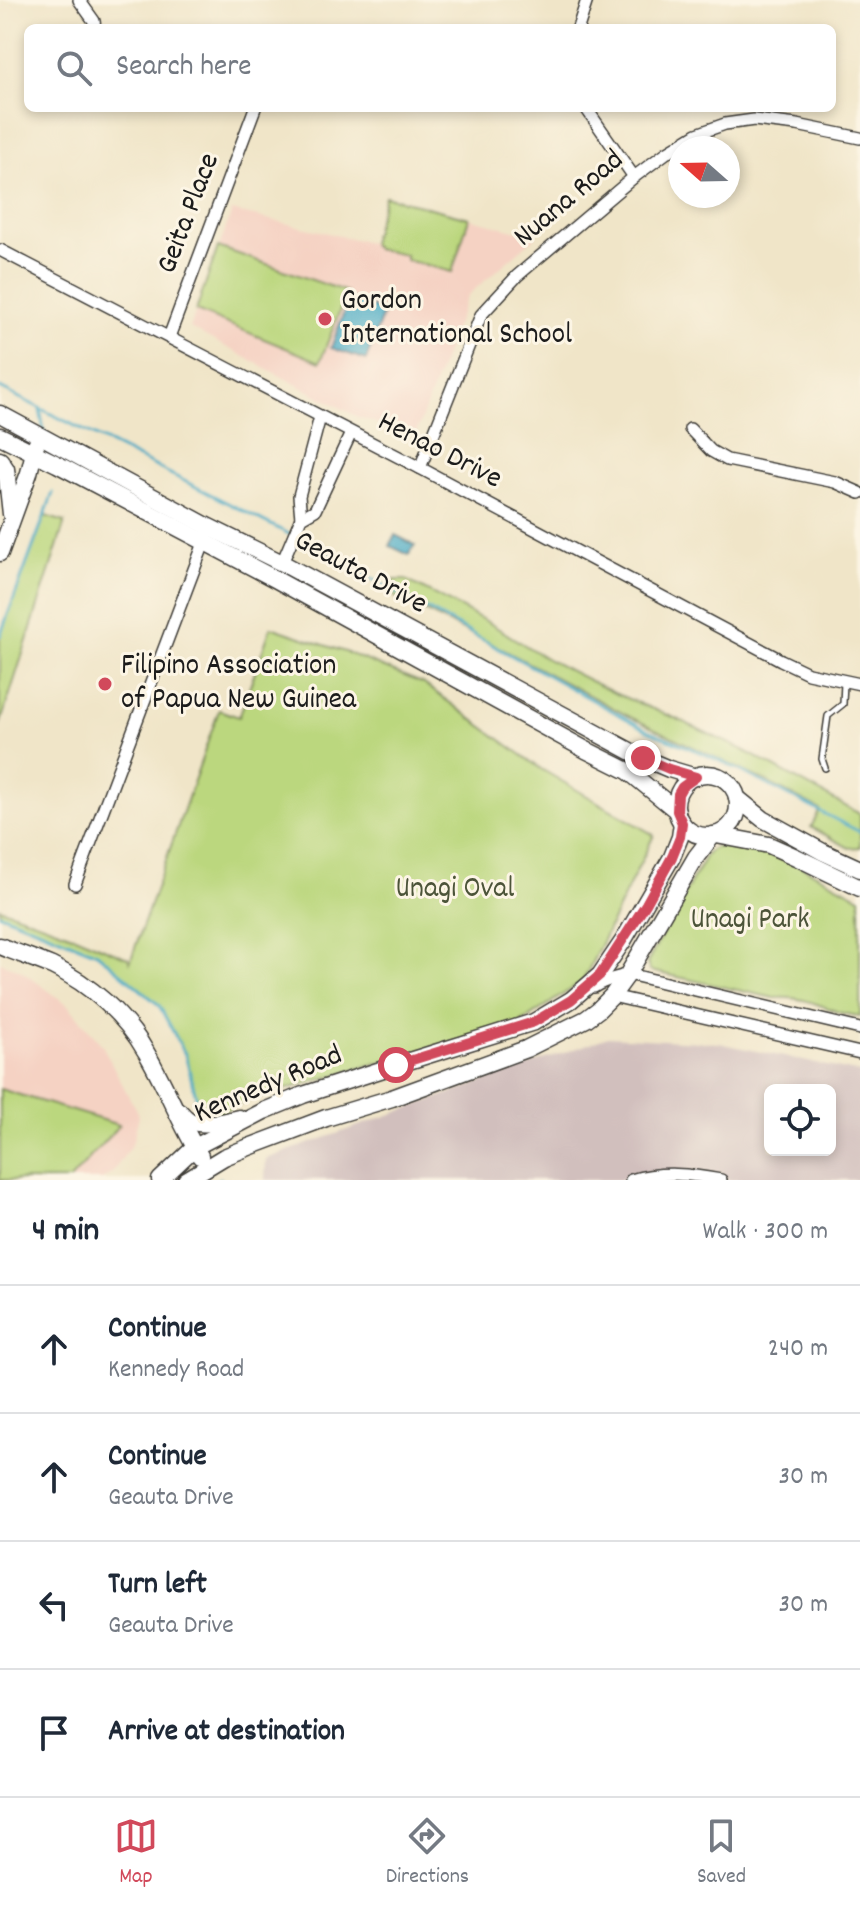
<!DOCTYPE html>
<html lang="en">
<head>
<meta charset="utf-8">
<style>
  :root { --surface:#fff; --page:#f2f2f3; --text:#1f2937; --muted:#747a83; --line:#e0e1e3; --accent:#d1495b }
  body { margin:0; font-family:Dekko,sans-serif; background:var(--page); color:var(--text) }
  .controls { position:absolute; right:24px; bottom:24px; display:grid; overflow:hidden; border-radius:12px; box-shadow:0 4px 12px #0003 }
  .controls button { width:72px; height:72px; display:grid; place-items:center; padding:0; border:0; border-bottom:2px solid var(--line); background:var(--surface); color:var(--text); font:40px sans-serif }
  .compass { position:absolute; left:668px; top:136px; width:72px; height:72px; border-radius:50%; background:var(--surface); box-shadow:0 4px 12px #0003; rotate:290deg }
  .stop { position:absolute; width:24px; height:24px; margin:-18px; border:6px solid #d1495b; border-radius:50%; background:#fff }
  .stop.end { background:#d1495b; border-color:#fff; box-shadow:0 2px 8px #0008 }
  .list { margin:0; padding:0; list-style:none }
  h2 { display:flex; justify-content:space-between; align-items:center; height:104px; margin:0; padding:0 32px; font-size:34px }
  h2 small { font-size:26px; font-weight:400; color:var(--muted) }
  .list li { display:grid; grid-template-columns:52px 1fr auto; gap:24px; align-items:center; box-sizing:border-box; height:128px; padding:0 32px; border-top:2px solid var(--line) }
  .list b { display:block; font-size:30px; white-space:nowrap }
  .list p { margin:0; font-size:26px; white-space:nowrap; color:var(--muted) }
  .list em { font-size:26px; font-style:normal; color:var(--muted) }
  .icon { flex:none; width:44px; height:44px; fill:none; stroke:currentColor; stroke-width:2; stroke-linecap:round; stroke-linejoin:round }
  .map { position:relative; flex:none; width:860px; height:1180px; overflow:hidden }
  .search { position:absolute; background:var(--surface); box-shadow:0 4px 12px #0003; left:24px; right:24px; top:24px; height:88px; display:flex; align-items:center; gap:20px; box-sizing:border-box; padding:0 28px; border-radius:12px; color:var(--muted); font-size:30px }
  .sheet { height:616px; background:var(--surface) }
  nav { display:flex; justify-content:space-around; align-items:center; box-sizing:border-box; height:112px; border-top:2px solid var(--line); background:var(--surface); font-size:22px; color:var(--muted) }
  nav a { display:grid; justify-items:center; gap:4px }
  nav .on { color:var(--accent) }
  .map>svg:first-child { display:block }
  .built { fill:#f5d2c3 }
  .industrial { fill:#d1bfbd; fill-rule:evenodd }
  .green { fill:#bbd77e; stroke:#6c7a4d; stroke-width:2 }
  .water { fill:#44a9c4; stroke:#306270; stroke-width:2 }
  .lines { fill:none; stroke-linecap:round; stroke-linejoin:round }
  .stream { stroke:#44a9c4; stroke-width:3 }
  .lane-casing { stroke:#3c3a36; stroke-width:8 }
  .street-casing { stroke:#3c3a36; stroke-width:14 }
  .secondary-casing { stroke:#3c3a36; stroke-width:19 }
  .lane { stroke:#fff; stroke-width:5 }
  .street { stroke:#fff; stroke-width:11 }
  .secondary { stroke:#fff; stroke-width:16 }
  .route { stroke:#d1495b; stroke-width:10 }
  .poi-dot { fill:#d1495b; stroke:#fcf5e5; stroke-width:3 }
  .labels { text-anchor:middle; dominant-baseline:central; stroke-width:6; stroke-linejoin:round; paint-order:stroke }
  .street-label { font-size:30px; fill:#1c1c1c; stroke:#fcf5e5 }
  .poi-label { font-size:30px; fill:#1c1c1c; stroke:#fcf5e5; text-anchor:start }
  .park-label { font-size:30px; fill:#4c5439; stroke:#fcf5e5 }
</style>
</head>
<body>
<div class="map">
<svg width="860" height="1180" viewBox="0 0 860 1180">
  <rect width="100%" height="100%" fill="#fcf5e5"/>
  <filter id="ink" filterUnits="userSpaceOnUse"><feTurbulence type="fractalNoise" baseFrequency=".0125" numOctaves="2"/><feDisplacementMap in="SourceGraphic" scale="16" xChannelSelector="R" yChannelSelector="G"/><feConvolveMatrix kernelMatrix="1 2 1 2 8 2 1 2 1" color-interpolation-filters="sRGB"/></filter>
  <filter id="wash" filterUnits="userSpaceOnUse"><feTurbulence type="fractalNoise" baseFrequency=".006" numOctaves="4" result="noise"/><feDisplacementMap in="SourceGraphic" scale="32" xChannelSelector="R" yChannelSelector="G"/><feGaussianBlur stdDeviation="1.8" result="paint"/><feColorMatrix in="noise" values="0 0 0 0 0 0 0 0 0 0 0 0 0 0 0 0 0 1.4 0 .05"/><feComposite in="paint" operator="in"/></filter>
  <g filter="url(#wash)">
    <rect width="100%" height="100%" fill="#f0e5c8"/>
    <!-- built -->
    <g class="built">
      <polygon points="385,196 537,236 467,296 415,436 358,417 190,328 232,211 371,243"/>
      <polygon points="0,962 20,970 67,1004 102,1045 139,1116 132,1144 113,1172 102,1180 0,1180"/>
    </g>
    <!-- industrial -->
    <path class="industrial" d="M608,1037L719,1043L860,1073V1180H265L266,1159ZM770,1090H830V1150H770Z"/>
    <!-- green -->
    <g class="green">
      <polygon points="385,196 469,218 452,272 406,260 406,255 375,249 371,243"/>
      <polygon points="218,247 347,292 320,362 196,311"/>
      <polygon points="45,516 65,522 0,725 0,636"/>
      <polygon points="394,580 406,580 486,621 549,660 614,693 677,719 743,750 860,814 860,847 849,848 811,827 820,810 767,782 630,717 500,648 395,597 392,588"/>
      <polygon points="271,627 348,653 424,684 541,769 654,835 583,981 516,1026 405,1055 246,1101 220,1113 205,1111 198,1104 185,1054 159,1005 97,953 0,914 0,908 70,934 128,958 130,962 219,710 239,717"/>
      <path d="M724,845L759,850L784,857L860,897V1016C851,1015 841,1014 833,1010C812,1002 797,996 774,998L650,971L647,964L649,959L706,855L712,849Z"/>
      <polygon points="0,1089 119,1125 70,1180 0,1180"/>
    </g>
    <!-- water -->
    <g class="water">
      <polygon points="349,298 384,311 366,360 331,348"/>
      <polygon points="395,535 415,545 409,555 390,546"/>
    </g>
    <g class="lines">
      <!-- stream -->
      <g class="stream">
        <polyline points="0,388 289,534"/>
        <polyline points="40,409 44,431"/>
        <polyline points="296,537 647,730 723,762 860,832"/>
        <polyline points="0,636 53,493"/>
        <polyline points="0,914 97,953 159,1005 185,1054 198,1104"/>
        <polyline points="220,1178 220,1180"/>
      </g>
    </g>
  </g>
  <g filter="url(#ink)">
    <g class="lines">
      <!-- lane casing -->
      <g class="lane-casing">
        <polyline id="lane" points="825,768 822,759 828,716 843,704 844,682"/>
      </g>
      <!-- street casing -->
      <g class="street-casing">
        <g id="street">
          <polyline points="79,0 94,21 95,28"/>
          <polyline points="578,28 587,0"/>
          <polyline points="586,108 634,177"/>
          <polyline points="0,250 420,468 781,660 808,673 860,684"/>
          <polyline points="169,337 255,108"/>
          <polyline points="690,429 711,451 727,460 835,482 860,493"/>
          <polyline points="420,468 481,315 517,276 634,177 666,153 697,134 725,124 754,120 797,125 860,138"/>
          <polyline points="301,518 299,496 320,417"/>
          <polyline points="282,563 301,518 315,510 351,433"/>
          <polyline points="75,884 207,535"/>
          <path d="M594,987C605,979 616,979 628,974L860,1029"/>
          <polyline points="612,996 860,1053"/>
          <path d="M631,1180C661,1171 691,1174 721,1180"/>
        </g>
      </g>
      <!-- secondary casing -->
      <g class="secondary-casing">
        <g id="secondary">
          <polyline points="0,414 209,527 282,563 643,758 669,769 696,777"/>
          <polyline points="0,436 57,464 275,579 586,750 628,771 677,811"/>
          <polyline points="0,460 6,469 11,514"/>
          <polyline points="0,553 29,473 36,444"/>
          <circle cx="707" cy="805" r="31"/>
          <polyline points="737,798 763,819 823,852 860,869"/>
          <polyline points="716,835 769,845 796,857 860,888"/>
          <path d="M0,946C17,953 35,959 52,966C90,984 126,1016 146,1052C166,1086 180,1123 200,1156"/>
          <path d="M179,1111C183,1115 186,1119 190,1121C204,1127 226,1121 239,1118"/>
          <polyline points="160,1180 195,1147 264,1111 303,1095 396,1065 534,1022 571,1000 600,975 623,941 672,857 680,837 682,823"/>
          <polyline points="186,1180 224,1157 249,1147 326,1118 392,1098 526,1049 586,1019 598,1010 612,996 628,974 696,857 713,835"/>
        </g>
      </g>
      <!-- lane -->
      <use href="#lane" class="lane"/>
      <!-- street -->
      <use href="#street" class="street"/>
      <!-- secondary -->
      <use href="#secondary" class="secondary"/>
    </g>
  </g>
  <g class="lines" filter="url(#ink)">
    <!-- route -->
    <polyline class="route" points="396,1065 534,1022 571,1000 600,975 646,904 672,857 680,837 682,823 677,811 678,794 682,787 696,777 669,769 643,758"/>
  </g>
  <!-- markers -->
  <g class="poi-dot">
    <circle cx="325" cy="319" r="8"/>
    <circle cx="105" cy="684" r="8"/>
  </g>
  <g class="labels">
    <!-- street labels -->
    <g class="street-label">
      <text transform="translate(570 200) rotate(-40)">Nuana Road</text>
      <text transform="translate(190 214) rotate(-69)">Geita Place</text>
      <text transform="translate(439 452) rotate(27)">Henao Drive</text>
      <text transform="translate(360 574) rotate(28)">Geauta Drive</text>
      <text transform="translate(269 1086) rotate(-23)">Kennedy Road</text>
    </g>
    <!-- poi labels -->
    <g class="poi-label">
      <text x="341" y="302">Gordon<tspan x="341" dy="34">International School</tspan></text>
      <text x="121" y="667">Filipino Association<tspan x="121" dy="34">of Papua New Guinea</tspan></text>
    </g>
    <!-- park labels -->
    <g class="park-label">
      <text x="455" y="890">Unagi Oval</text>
      <text x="750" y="921">Unagi Park</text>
    </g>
  </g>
</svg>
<div class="controls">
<button><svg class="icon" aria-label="locate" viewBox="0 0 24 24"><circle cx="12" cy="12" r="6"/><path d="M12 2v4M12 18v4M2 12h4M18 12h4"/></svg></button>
</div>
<svg class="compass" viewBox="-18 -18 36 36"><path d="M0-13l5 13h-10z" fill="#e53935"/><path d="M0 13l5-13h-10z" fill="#747a83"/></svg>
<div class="stop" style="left:396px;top:1065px"></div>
<div class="stop end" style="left:643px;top:758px"></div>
<div class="search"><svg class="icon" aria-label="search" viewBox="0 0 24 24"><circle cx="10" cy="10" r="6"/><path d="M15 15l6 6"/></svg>Search here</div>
</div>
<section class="sheet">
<h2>4 min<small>Walk · 300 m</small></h2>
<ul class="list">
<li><svg class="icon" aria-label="ahead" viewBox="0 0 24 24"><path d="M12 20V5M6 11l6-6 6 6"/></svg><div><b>Continue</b><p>Kennedy Road</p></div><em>240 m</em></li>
<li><svg class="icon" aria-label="ahead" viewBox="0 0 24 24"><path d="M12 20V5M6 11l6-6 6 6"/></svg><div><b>Continue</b><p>Geauta Drive</p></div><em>30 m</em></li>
<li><svg class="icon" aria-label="left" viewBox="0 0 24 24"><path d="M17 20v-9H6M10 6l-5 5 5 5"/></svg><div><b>Turn left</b><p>Geauta Drive</p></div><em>30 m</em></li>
<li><svg class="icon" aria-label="arrive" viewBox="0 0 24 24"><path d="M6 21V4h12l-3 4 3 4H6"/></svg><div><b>Arrive at destination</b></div></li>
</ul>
</section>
<nav>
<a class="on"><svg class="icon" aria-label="map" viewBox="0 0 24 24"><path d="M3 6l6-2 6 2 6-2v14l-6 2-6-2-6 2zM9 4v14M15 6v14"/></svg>Map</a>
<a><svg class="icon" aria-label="directions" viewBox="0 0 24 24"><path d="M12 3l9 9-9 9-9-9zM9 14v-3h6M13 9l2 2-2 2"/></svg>Directions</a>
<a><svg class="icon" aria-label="saved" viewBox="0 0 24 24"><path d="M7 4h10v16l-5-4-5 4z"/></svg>Saved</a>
</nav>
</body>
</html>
